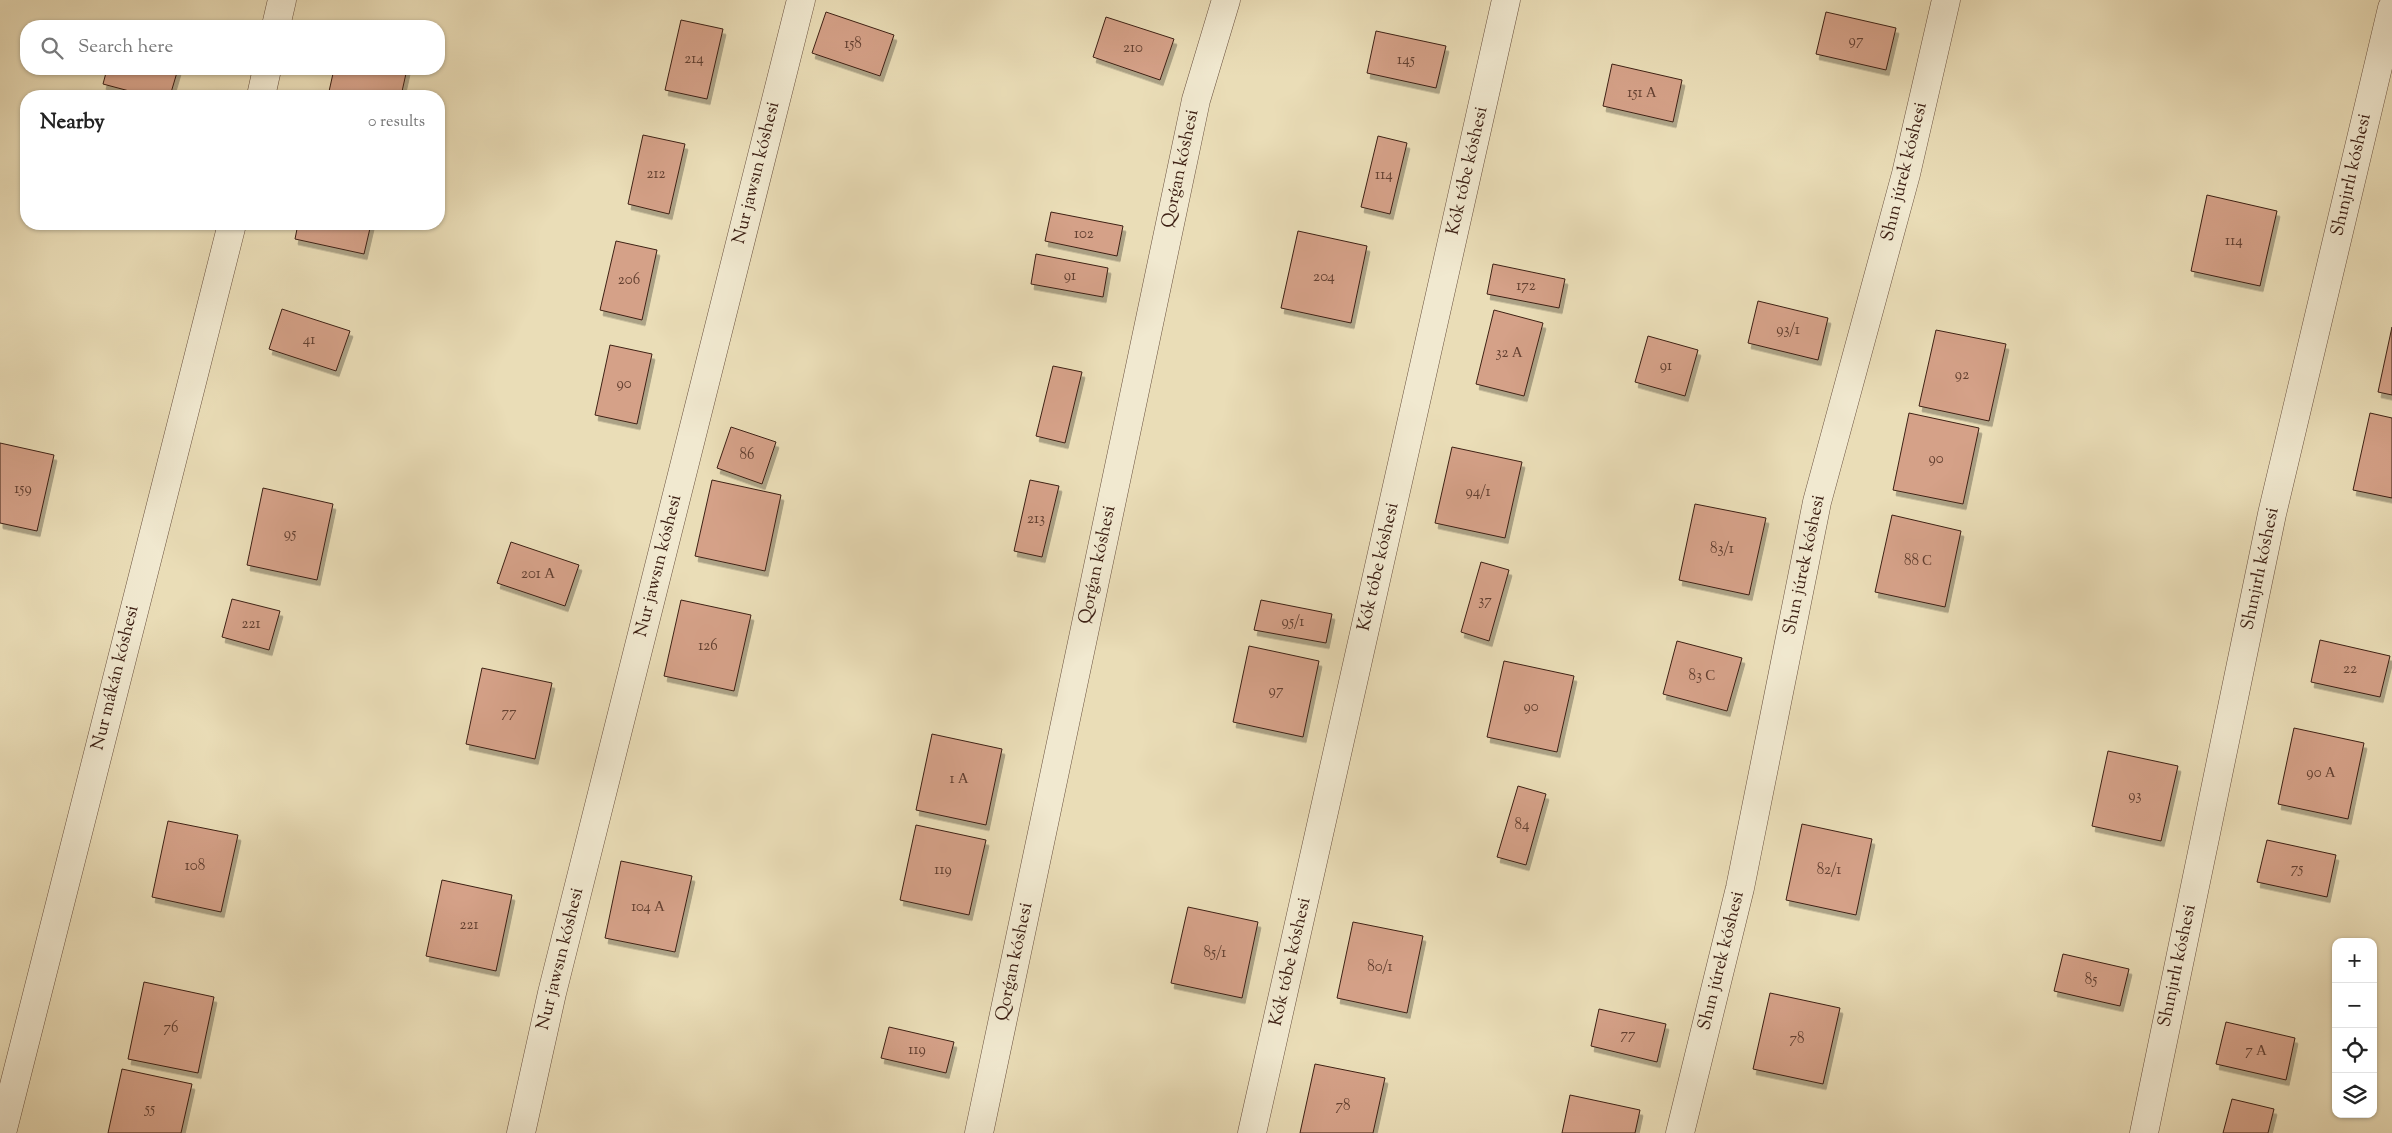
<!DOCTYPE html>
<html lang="en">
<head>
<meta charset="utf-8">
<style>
  :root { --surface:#fff; --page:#f2f2f2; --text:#222; --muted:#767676; --line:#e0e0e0 }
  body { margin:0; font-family:"Sorts Mill Goudy",serif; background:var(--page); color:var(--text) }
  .controls { position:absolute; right:15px; bottom:15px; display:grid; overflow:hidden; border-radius:10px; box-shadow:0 1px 4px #0004 }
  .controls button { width:45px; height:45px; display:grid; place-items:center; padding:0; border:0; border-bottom:1px solid var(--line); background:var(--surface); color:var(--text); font:25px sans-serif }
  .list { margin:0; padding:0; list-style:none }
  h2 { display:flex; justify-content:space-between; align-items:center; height:65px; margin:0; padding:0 20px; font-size:21px }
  h2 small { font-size:16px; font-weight:400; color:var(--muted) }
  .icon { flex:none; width:28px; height:28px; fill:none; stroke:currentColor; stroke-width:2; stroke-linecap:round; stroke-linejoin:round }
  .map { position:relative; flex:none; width:2392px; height:1133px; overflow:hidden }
  .search { position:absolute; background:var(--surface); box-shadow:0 1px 4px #0004; left:20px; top:20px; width:425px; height:55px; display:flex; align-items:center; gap:12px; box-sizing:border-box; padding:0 18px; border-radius:20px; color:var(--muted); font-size:19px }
  .panel { position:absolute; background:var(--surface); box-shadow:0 1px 4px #0004; left:20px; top:90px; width:425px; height:140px; border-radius:20px }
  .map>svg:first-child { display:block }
  .building { fill:#d5a188; stroke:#3d2014; filter:url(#shadow) }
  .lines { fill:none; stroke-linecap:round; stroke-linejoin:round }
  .minor-casing { stroke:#684f3d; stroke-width:29 }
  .minor { stroke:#f1e9d0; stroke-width:28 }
  .labels { text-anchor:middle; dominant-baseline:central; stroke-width:4; stroke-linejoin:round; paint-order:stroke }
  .number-label { font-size:15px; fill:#634031 }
  .street-label { font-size:18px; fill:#3d2014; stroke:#f1e9d0 }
</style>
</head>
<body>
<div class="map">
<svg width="2392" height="1133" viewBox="0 0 2392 1133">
  <defs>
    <filter id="shadow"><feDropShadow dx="3" dy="5.5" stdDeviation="0" flood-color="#0004"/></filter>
  </defs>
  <rect width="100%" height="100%" fill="#eaddb7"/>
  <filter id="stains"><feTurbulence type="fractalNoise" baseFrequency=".004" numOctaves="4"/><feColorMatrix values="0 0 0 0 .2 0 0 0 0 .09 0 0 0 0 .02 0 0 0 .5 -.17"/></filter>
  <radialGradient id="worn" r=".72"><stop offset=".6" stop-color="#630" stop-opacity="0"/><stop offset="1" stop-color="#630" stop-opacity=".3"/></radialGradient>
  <!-- building -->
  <g class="building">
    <polygon points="826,12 894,35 880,76 812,53"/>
    <polygon points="1826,12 1896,28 1886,70 1816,54"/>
    <polygon points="1106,17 1174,39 1160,80 1093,57"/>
    <polygon points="681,20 723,29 707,99 665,90"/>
    <polygon points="1376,31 1446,46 1436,88 1367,73"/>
    <polygon points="1612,64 1682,80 1673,122 1603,106"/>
    <polygon points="107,69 178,69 170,96 148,96 103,84"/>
    <polygon points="334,69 407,69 401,96 328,96"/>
    <polygon points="643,135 685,144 669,214 628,204"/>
    <polygon points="1378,136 1407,143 1390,214 1361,207"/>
    <polygon points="2207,195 2277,211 2260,286 2191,271"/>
    <polygon points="1051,212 1123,226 1117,256 1045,241"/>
    <polygon points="298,224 371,224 364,254 295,239"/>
    <polygon points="1298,231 1367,246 1351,323 1281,308"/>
    <polygon points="616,241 657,250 642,320 600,310"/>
    <polygon points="1036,254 1108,268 1103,297 1031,284"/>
    <polygon points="1493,264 1565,279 1559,308 1487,294"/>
    <polygon points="1758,301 1828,318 1818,360 1748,343"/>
    <polygon points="282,309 350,331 336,371 269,349"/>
    <polygon points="1494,310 1543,323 1524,396 1476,384"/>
    <polygon points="2392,327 2392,395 2378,392"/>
    <polygon points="1936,330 2006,344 1989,421 1919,406"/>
    <polygon points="1648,336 1698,350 1685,396 1635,382"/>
    <polygon points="610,345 652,354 637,424 595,415"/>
    <polygon points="1053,366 1082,372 1065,443 1036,436"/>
    <polygon points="1909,413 1979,428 1963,504 1893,490"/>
    <polygon points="2370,413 2392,418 2392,498 2353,490"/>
    <polygon points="731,427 776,442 762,484 717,468"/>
    <polygon points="0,443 54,455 37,531 0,523"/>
    <polygon points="1452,447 1522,462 1505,538 1435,523"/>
    <polygon points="712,480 781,495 765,571 695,556"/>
    <polygon points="1030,480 1059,486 1042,557 1014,551"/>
    <polygon points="263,488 333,504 317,580 247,565"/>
    <polygon points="1695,504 1766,518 1749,595 1679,580"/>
    <polygon points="1892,515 1961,531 1945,607 1875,592"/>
    <polygon points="511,542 579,565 565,606 497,583"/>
    <polygon points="1481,562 1509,570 1489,641 1461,632"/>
    <polygon points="232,599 280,611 269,650 222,637"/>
    <polygon points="681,600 751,615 734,691 664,676"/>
    <polygon points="1261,600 1332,614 1326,643 1254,630"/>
    <polygon points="2320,640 2390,656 2380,697 2311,682"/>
    <polygon points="1677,641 1742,658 1727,711 1663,694"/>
    <polygon points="1249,646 1319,661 1303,737 1233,722"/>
    <polygon points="1504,661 1574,676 1557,752 1487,737"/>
    <polygon points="482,668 552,683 535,759 466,744"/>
    <polygon points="2294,728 2364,743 2348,819 2278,804"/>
    <polygon points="932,734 1002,749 986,825 916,810"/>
    <polygon points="2108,751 2178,766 2161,841 2092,826"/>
    <polygon points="1518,786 1546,794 1526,865 1497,857"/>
    <polygon points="168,821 238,835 221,912 152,897"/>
    <polygon points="1802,824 1872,839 1856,915 1786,900"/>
    <polygon points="916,825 986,840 969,915 900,900"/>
    <polygon points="2267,840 2336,855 2327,897 2257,882"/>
    <polygon points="621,861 692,876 675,952 605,938"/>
    <polygon points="442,880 512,895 496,971 426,956"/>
    <polygon points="1188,907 1258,922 1242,998 1171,983"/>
    <polygon points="1353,922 1423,936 1407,1013 1337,998"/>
    <polygon points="2063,954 2129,969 2120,1006 2054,991"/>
    <polygon points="144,982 214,997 198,1073 128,1059"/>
    <polygon points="1770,993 1840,1008 1823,1084 1753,1069"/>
    <polygon points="1599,1009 1666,1024 1657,1062 1591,1046"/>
    <polygon points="2226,1022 2295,1038 2286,1080 2216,1064"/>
    <polygon points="889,1027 954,1042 946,1073 881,1058"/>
    <polygon points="1315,1064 1385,1078 1373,1133 1300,1133"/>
    <polygon points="122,1069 192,1084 181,1133 108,1133"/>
    <polygon points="1570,1095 1640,1110 1635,1133 1562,1133"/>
    <polygon points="2232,1099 2274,1109 2268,1133 2223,1133"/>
  </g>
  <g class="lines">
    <!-- minor casing -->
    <g class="minor-casing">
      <g id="minor">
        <polyline points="276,26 282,0"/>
        <polyline points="261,96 267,69"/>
        <polyline points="2,1133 232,224"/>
        <polyline points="521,1133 552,993 801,0"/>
        <polyline points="979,1133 1196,100 1226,0"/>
        <polyline points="1252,1133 1506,0"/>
        <polyline points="1680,1133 1740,888 1817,502 1906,174 1946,0"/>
        <polyline points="2144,1133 2272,514 2392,8"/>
      </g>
    </g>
    <!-- minor -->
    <use href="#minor" class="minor"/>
  </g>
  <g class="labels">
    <!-- number labels -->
    <g class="number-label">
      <text x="1856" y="41">97</text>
      <text x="853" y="44">158</text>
      <text x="1133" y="48">210</text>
      <text x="694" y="59">214</text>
      <text x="1406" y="60">145</text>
      <text x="1642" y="93">151 А</text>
      <text x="656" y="174">212</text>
      <text x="1384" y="175">114</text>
      <text x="1084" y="234">102</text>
      <text x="2234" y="241">114</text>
      <text x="1070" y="276">91</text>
      <text x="1324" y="277">204</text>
      <text x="629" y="280">206</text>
      <text x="1526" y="286">172</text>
      <text x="1788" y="330">93/1</text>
      <text x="309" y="340">41</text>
      <text x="1509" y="353">32 А</text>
      <text x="1666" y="366">91</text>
      <text x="1962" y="375">92</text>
      <text x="624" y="384">90</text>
      <text x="747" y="455">86</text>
      <text x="1936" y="459">90</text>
      <text x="23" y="489">159</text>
      <text x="1478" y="492">94/1</text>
      <text x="1036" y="519">213</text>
      <text x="290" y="534">95</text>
      <text x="1722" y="549">83/1</text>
      <text x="1918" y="561">88 С</text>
      <text x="538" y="574">201 А</text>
      <text x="1485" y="601">37</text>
      <text x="1293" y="622">95/1</text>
      <text x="251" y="624">221</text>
      <text x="708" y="646">126</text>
      <text x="2350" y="669">22</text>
      <text x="1702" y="676">83 С</text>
      <text x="1276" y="691">97</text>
      <text x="1531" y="707">90</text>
      <text x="509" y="713">77</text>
      <text x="2321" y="773">90 А</text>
      <text x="959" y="779">1 А</text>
      <text x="2135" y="796">93</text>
      <text x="1522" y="825">84</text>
      <text x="195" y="866">108</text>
      <text x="2297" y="869">75</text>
      <text x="943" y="870">119</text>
      <text x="1829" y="870">82/1</text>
      <text x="648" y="907">104 А</text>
      <text x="469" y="925">221</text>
      <text x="1215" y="953">85/1</text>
      <text x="1380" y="967">80/1</text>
      <text x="2091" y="980">85</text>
      <text x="171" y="1028">76</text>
      <text x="1628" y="1035">77</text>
      <text x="1797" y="1039">78</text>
      <text x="917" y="1050">119</text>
      <text x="2256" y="1051">7 А</text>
      <text x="1343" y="1106">78</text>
      <text x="150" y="1109">55</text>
    </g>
    <!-- street labels -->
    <g class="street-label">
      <text transform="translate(1181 169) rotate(-78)">Qorǵan kóshesi</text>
      <text transform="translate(1468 171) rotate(-77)">Kók tóbe kóshesi</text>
      <text transform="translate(1905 172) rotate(-76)">Shın júrek kóshesi</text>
      <text transform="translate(757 173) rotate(-76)">Nur jawsın kóshesi</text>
      <text transform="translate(2352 175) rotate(-77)">Shınjırlı kóshesi</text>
      <text transform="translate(1098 565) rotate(-78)">Qorǵan kóshesi</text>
      <text transform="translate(1805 565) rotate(-78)">Shın júrek kóshesi</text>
      <text transform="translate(659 566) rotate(-76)">Nur jawsın kóshesi</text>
      <text transform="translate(1379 567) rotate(-77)">Kók tóbe kóshesi</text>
      <text transform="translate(2261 569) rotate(-78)">Shınjırlı kóshesi</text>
      <text transform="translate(116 678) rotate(-76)">Nur mákán kóshesi</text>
      <text transform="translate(561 959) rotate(-76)">Nur jawsın kóshesi</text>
      <text transform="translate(1722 961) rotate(-76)">Shın júrek kóshesi</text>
      <text transform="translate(1015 962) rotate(-78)">Qorǵan kóshesi</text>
      <text transform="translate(1291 962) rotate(-77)">Kók tóbe kóshesi</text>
      <text transform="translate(2178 966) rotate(-78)">Shınjırlı kóshesi</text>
    </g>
  </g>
  <rect width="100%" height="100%" filter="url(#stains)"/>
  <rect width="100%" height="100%" fill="url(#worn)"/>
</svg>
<div class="controls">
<button>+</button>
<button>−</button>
<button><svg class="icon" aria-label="locate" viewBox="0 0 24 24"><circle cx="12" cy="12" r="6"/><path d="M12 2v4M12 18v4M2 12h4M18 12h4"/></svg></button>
<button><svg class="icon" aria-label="layers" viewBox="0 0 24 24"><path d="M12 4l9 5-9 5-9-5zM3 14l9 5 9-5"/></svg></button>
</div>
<div class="search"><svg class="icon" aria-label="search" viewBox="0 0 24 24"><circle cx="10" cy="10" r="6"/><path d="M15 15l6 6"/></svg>Search here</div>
<section class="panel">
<h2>Nearby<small>0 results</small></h2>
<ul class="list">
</ul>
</section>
</div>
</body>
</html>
